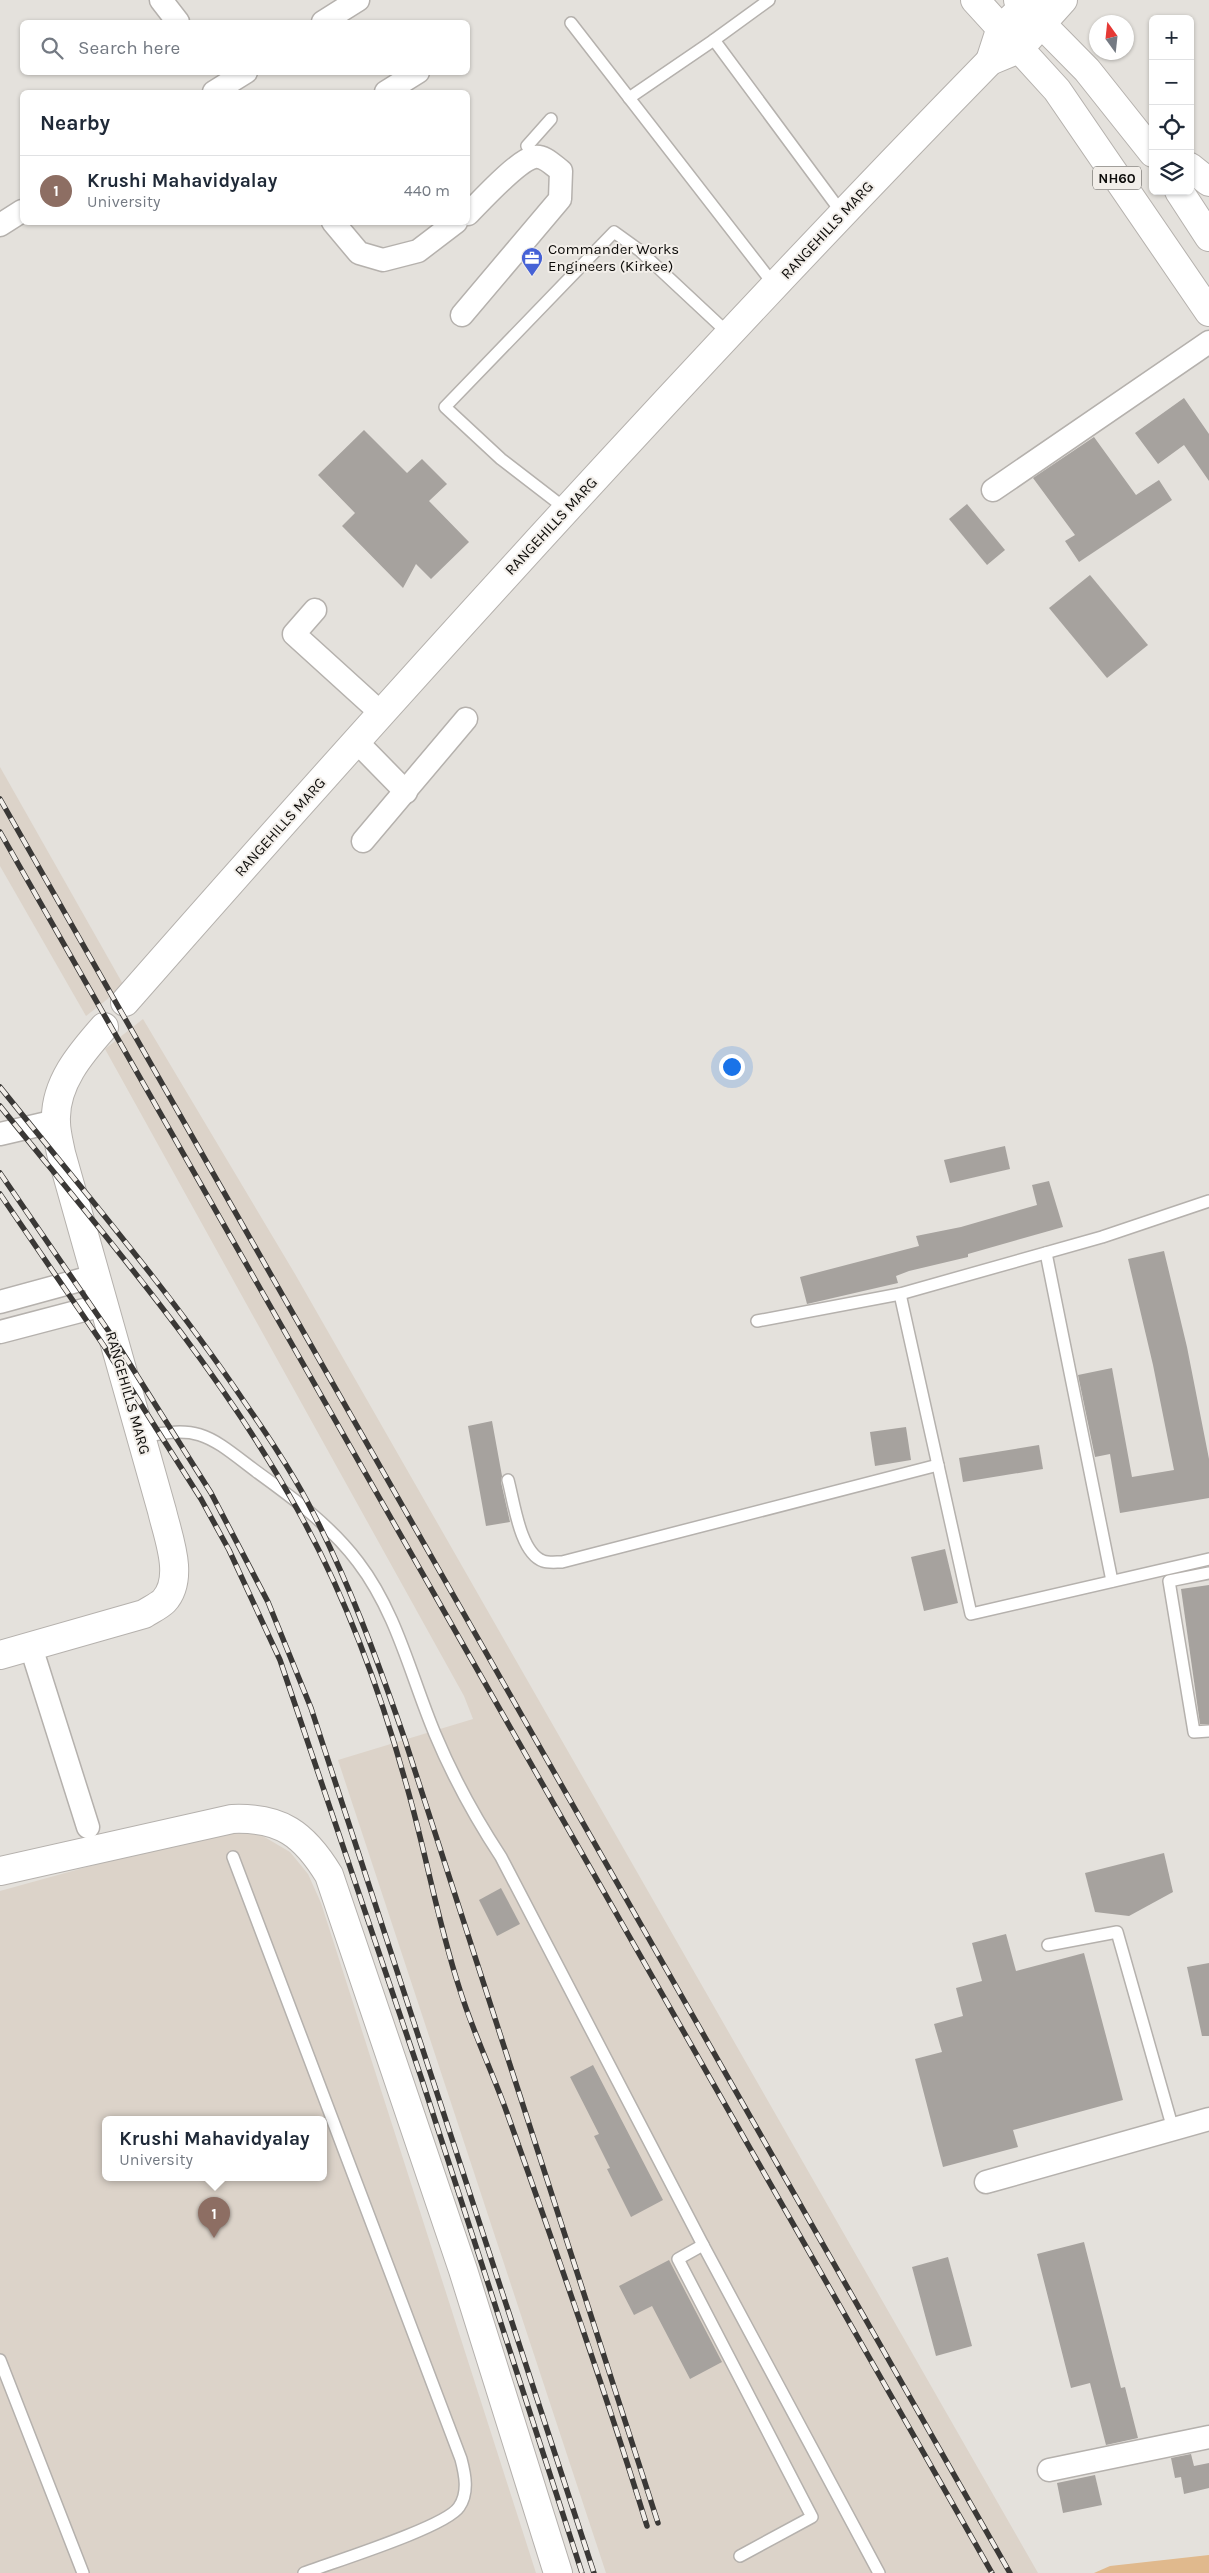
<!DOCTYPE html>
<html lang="en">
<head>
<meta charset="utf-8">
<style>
  :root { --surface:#fff; --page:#f2f2f3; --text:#1f2937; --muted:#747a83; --line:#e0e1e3; --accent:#b45309 }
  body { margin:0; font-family:Karla,sans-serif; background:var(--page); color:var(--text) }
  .controls { position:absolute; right:15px; top:15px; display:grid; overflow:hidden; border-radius:8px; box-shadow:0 1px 4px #0004 }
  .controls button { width:45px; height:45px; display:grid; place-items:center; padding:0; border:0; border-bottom:1px solid var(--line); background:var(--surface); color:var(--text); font:25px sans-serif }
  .compass { position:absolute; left:1089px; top:15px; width:45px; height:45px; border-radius:50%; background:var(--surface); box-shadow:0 1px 4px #0004; rotate:345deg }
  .you { position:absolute; left:731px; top:1066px; width:18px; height:18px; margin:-12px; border:4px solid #fff; border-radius:50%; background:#1a73e8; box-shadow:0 0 0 8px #1a73e833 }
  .badge { display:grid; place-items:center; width:32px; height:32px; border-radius:50%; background:var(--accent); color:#fff; font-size:16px; font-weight:700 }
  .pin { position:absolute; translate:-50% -41px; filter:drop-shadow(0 1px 2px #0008) }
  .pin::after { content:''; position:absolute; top:26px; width:18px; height:15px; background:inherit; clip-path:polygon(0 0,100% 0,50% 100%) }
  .popup { position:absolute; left:102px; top:2116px; width:225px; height:65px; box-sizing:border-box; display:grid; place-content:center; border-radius:8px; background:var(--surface); filter:drop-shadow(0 1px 4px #0005); font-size:16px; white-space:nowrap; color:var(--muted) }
  .popup b { font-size:19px; color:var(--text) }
  .popup::after { content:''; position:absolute; left:50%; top:100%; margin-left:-10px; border:10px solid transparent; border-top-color:var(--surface) }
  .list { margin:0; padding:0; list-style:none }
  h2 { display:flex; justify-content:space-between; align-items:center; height:65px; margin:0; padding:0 20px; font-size:21px }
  h2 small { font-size:16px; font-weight:400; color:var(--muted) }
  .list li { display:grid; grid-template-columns:32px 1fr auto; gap:15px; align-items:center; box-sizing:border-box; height:70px; padding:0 20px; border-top:1px solid var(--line) }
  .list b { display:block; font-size:19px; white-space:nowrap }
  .list p { margin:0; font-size:16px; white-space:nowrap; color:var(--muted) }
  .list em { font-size:16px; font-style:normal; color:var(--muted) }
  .icon { flex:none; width:28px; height:28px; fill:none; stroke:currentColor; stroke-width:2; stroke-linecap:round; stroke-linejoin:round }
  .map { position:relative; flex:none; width:1209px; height:2573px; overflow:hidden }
  .search { position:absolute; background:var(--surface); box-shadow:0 1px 4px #0004; left:20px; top:20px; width:450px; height:55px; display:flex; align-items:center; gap:12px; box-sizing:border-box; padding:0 18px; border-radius:8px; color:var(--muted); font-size:19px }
  .panel { position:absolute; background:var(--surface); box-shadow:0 1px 4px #0004; left:20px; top:90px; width:450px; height:135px; border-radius:8px }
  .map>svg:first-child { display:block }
  .built { fill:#dcd3c9; fill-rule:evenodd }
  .green { fill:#e0b98d }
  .building { fill:#a6a29e }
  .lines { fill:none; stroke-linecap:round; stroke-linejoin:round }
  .lane-casing { stroke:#b5b1ad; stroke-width:14 }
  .street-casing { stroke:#b5b1ad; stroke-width:25 }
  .secondary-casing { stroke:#b5b1ad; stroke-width:30 }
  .highway-casing { stroke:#b5b1ad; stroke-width:30 }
  .lane { stroke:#fff; stroke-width:11 }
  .street { stroke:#fff; stroke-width:22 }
  .secondary { stroke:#fff; stroke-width:28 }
  .highway { stroke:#fff; stroke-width:28 }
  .rail-casing { stroke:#3a3836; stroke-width:5.5 }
  .rail { stroke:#f2eee9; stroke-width:4; stroke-dasharray:11; stroke-linecap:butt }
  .labels { text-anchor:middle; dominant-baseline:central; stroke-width:4; stroke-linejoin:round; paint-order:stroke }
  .shield { fill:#f2eee9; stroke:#52504d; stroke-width:1 }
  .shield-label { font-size:14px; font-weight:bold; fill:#0d0c0a }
  .street-label { font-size:15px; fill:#0d0c0a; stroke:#f2eee9 }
  .poi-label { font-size:15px; fill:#0d0c0a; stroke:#f2eee9; text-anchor:start }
</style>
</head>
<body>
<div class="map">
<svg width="1209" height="2573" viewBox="0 0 1209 2573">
  <rect width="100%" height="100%" fill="#e4e1dc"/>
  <!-- built -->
  <g class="built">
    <polygon points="0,767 124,986 86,1016 0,866"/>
    <polygon points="143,1019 295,1274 1038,2573 606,2573 338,1760 473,1719 464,1696 105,1049"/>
    <path d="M230,1831L261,1835L290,1852L308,1874L321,1903L536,2573H0V1891L177,1842ZM105,2119H323V2177H105Z"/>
  </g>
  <!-- green -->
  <polygon class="green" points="1209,2555 1209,2573 1094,2573 1110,2566"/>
  <!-- building -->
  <g class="building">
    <polygon points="1184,398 1209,434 1209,481 1184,445 1158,464 1135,433"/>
    <polygon points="364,430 407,473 422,459 447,484 429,501 469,542 431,579 416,564 403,588 342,526 355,513 318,475"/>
    <polygon points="1094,437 1136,495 1159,480 1172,500 1079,562 1065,541 1075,535 1033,478"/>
    <polygon points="967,504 1005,550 987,565 949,519"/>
    <polygon points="1090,575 1148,645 1107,678 1049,608"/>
    <polygon points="1005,1146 1010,1169 950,1183 944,1160"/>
    <polygon points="1049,1181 1063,1227 968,1254 968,1257 909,1271 896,1276 898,1283 807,1304 800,1277 919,1246 916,1236 961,1227 1037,1205 1032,1185"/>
    <polygon points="1164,1251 1187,1347 1209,1459 1209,1498 1120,1513 1110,1454 1095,1457 1078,1375 1112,1368 1132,1477 1174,1470 1153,1365 1128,1259"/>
    <polygon points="492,1421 502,1476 501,1482 510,1522 486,1526 468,1426"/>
    <polygon points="906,1427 911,1460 875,1466 870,1432"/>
    <polygon points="1039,1445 1043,1469 963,1482 959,1458"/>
    <polygon points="945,1549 958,1603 924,1611 911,1557"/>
    <polygon points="1209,1585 1209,1724 1200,1724 1181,1589"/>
    <polygon points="1164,1853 1173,1892 1129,1916 1095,1912 1085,1873"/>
    <polygon points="501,1888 520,1924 497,1936 479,1900"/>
    <polygon points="1006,1934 1016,1971 1084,1953 1123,2100 1013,2130 1018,2147 943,2167 915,2059 942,2052 934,2024 963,2016 956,1988 982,1981 972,1943"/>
    <polygon points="1209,1963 1209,2036 1202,2036 1187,1967"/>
    <polygon points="593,2065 663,2200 631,2217 607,2169 610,2168 594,2136 599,2134 570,2077"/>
    <polygon points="1084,2242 1121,2388 1125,2387 1138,2438 1106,2445 1090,2383 1071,2388 1037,2254"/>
    <polygon points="948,2257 972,2346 936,2356 912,2267"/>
    <polygon points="669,2260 722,2362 690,2379 652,2306 634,2315 619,2286"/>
    <polygon points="1191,2454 1194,2466 1209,2463 1209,2488 1184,2494 1181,2477 1175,2478 1171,2458"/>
    <polygon points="1095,2475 1102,2505 1063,2513 1057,2483"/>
  </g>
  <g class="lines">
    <!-- lane casing -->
    <g class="lane-casing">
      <g id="lane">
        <polyline points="769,0 714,40 842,213"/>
        <polyline points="571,23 775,286"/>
        <polyline points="629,98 714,40"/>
        <polyline points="534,157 527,146 551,119"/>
        <polyline points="566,509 501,459 445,407 614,232 639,250 729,334"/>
        <polyline points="1046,1253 1112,1581"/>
        <polyline points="900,1294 971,1614 1209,1559"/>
        <polyline points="757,1321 900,1294 1102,1237 1209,1201"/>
        <path d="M141,1438C199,1422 212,1438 257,1472C293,1498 331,1526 358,1562C397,1613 411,1677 435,1734C453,1777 476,1819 501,1857L703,2245L879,2573"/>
        <path d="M508,1480C514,1502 520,1553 543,1561C548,1563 556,1562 562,1562L938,1465"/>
        <polyline points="1209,1573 1169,1581 1194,1732 1209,1731"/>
        <path d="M233,1857L461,2459C465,2474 469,2493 459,2507C446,2527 333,2562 304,2573"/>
        <polyline points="1048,1945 1117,1932 1173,2129"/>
        <polyline points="703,2245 678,2259 812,2517 740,2556"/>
        <polyline points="0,2360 83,2573"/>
      </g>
    </g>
    <!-- street casing -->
    <g class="street-casing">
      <g id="street">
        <polyline points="161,0 178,22"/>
        <polyline points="323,22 358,0"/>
        <polyline points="214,92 246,72"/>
        <polyline points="386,92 418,72"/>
        <polyline points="333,222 359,253 383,260 418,251 456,222"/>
        <polyline points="0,225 22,211"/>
        <path d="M462,315L560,199L561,171C553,165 544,155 534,157C517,161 481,201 468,214"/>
        <polyline points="993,490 1209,342"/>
        <polyline points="315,610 294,634 381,713"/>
        <polyline points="356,741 406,792"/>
        <polyline points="363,841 466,719"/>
        <polyline points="0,1134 56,1121"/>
        <polyline points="0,1302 95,1276"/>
        <polyline points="0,1332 103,1305"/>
        <polyline points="31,1647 88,1827"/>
        <polyline points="986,2182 1209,2119"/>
        <polyline points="1049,2470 1209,2437"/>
      </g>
    </g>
    <!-- secondary casing -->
    <g class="secondary-casing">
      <g id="secondary">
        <polyline points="1030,0 1000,30 990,61 1019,49 1063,0"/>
        <polyline points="1190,167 1209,182"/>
        <path d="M125,1002C406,682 692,366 990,61"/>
        <path d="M0,1655L144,1614C150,1610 159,1606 164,1601C185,1578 168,1537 162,1511L61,1153C59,1143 56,1132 56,1122C54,1084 81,1053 104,1027"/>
        <path d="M0,1871L232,1819C281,1817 304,1834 329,1875L463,2270L558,2573"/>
      </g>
    </g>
    <!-- highway casing -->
    <g class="highway-casing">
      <g id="highway">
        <polyline points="975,0 1057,90 1209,312"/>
        <polyline points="1018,0 1087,70 1153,153"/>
        <polyline points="1179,191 1209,237"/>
      </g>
    </g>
    <!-- lane -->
    <use href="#lane" class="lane"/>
    <!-- street -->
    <use href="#street" class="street"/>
    <!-- secondary -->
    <use href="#secondary" class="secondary"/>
    <!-- highway -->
    <use href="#highway" class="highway"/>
    <!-- rail casing -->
    <g class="rail-casing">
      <g id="rail">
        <polyline points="0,799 1010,2573"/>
        <polyline points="0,832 992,2573"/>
        <path d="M0,1087C81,1188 166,1287 239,1394C263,1429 288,1465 308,1503C348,1579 377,1659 405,1740L658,2523"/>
        <path d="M0,1106C104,1235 215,1362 296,1507C344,1592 379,1687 405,1780C425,1848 437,1919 459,1987C472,2030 492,2071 507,2113C556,2250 604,2387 647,2526"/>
        <polyline points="0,1173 114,1339 211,1493 268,1602 311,1708 594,2573"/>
        <polyline points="0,1194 104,1346 201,1499 229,1550 280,1660 422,2080 582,2573"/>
      </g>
    </g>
    <!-- rail -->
    <use href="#rail" class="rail"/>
  </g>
  <!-- icons -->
  <defs>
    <g id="office-pin" transform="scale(1.125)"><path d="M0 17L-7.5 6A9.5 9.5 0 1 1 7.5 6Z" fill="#4662d6" stroke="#f2eee9"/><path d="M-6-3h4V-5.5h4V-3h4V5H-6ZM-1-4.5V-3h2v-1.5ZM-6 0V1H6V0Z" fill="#fff"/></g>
  </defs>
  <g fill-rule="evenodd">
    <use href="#office-pin" x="532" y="258"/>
  </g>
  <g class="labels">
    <!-- shield labels -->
    <rect class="shield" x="1093" y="166.5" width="48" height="23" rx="4"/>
    <g class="shield-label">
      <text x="1117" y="178">NH60</text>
    </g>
    <!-- street labels -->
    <g class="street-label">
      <text transform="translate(827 230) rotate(-47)">RANGEHILLS MARG</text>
      <text transform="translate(551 526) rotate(-47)">RANGEHILLS MARG</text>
      <text transform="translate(280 827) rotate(-48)">RANGEHILLS MARG</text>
      <text transform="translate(128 1393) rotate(74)">RANGEHILLS MARG</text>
    </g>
    <!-- poi labels -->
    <g class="poi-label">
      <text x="548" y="249">Commander Works<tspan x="548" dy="17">Engineers (Kirkee)</tspan></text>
    </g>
  </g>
</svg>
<div class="controls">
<button>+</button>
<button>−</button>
<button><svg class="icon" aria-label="locate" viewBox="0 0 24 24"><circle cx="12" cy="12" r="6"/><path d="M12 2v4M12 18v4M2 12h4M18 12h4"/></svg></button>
<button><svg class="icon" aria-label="layers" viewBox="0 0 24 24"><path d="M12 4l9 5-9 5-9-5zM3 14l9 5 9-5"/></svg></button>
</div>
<svg class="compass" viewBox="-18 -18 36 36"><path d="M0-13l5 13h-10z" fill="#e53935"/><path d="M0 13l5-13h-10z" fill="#747a83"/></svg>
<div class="you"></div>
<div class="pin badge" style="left:214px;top:2238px;background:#8d6e63">1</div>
<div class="popup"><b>Krushi Mahavidyalay</b>University</div>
<div class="search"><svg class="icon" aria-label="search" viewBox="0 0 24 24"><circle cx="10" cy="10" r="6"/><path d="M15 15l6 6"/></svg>Search here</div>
<section class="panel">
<h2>Nearby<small></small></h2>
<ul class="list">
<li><span class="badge" style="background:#8d6e63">1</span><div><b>Krushi Mahavidyalay</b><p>University</p></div><em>440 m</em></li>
</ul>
</section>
</div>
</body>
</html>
